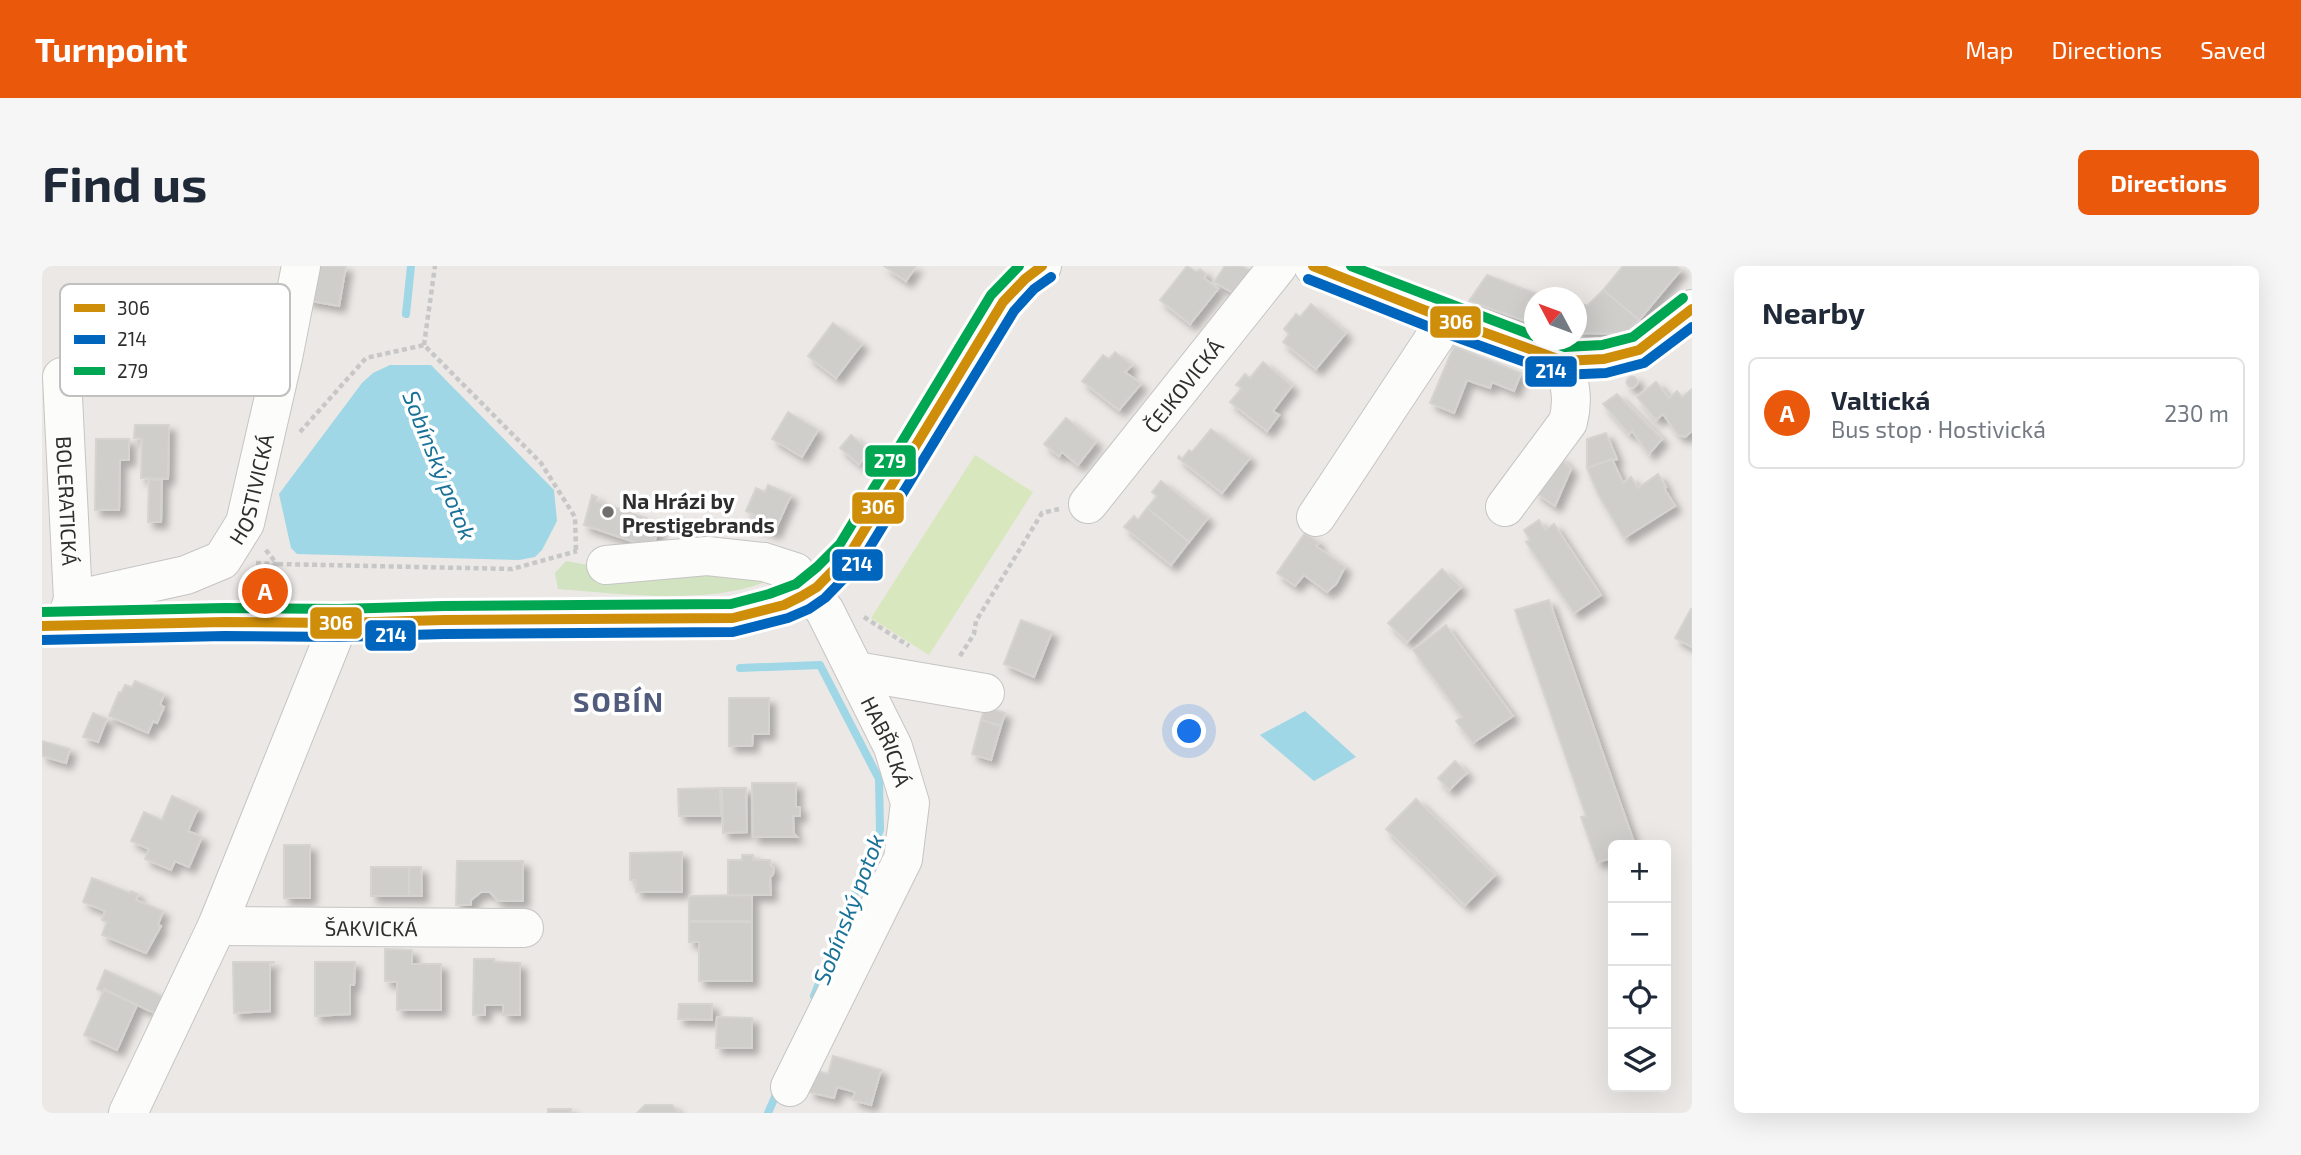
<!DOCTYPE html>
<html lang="en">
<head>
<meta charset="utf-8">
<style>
  :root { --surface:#fff; --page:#f6f6f7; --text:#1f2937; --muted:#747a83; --line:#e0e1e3; --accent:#ea580c }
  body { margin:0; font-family:"Exo 2",sans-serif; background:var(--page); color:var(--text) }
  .controls { position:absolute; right:21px; bottom:21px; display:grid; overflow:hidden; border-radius:10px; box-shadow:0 7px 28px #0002 }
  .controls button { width:63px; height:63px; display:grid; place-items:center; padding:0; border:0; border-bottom:2px solid var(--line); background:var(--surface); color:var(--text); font:35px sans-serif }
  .compass { position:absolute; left:1482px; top:21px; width:63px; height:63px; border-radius:50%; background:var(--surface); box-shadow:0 7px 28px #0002; rotate:311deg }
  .you { position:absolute; left:1148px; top:466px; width:24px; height:24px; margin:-18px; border:5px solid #fff; border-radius:50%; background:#1a73e8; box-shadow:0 0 0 10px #1a73e833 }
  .badge { display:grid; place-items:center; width:46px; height:46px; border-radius:50%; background:var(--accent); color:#fff; font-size:23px; font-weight:700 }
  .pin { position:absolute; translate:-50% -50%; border:4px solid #fff; box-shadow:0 2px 7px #0006 }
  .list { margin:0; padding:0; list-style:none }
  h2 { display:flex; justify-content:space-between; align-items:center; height:91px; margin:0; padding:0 28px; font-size:30px }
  h2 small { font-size:23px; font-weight:400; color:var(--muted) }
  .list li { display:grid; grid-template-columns:46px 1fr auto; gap:21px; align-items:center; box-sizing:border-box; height:112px; margin:0 14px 14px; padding:0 14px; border:2px solid var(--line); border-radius:10px }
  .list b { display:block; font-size:26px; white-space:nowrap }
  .list p { margin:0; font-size:23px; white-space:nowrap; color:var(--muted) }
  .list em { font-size:23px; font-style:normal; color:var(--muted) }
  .icon { flex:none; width:38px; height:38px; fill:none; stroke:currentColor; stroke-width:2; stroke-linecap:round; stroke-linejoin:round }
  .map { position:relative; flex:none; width:1650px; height:847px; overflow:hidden; border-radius:10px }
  header { display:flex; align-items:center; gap:42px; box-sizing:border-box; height:98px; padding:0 35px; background:var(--accent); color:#fff }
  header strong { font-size:33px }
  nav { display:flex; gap:38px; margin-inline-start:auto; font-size:24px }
  .intro { display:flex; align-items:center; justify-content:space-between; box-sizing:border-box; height:168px; padding:0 42px }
  h1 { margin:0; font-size:49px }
  .button { padding:18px 32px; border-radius:10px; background:var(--accent); color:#fff; font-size:24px; font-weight:700 }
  main { display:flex; gap:42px; padding:0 42px }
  aside { flex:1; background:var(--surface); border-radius:10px; box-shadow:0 7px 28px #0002 }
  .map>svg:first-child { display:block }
  .green { fill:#d1e3c1 }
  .pitch { fill:#d9e7bf }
  .water { fill:#9fd7e6 }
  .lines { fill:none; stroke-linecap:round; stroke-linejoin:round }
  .stream { stroke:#9fd7e6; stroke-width:8 }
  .building { fill:#d0cecb; stroke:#d6d4d1; stroke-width:2; filter:url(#shadow) }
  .minor-casing { stroke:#c6c5c4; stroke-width:40 }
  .path { stroke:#c8c7c7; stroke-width:4.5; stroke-dasharray:5 3.5; stroke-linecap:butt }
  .minor { stroke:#fcfcfb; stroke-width:38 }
  .bus-1-casing { stroke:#fff; stroke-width:16 }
  .bus-2-casing { stroke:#fff; stroke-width:16 }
  .bus-3-casing { stroke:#fff; stroke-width:16 }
  .bus-1 { stroke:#cf8e09; stroke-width:10 }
  .bus-2 { stroke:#0065bd; stroke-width:10 }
  .bus-3 { stroke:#00a651; stroke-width:10 }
  .poi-dot { fill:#706f6e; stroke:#fff; stroke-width:2.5 }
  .labels { text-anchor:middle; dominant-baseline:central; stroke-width:7; stroke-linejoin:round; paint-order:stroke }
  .street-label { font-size:21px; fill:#2e2e2e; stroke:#fff }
  .poi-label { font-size:21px; font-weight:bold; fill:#2e2e2e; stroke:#fff; text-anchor:start }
  .water-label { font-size:23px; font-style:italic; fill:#197297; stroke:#fff }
  .district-label { font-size:28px; font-weight:bold; letter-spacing:2px; fill:#515b7c; stroke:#fff }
  .key { fill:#fff; stroke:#c0c0c0; stroke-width:2 }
  .key-label { font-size:19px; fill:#2e2e2e }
  .line-badge { stroke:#fff; stroke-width:2.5 }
  .badge-label { font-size:19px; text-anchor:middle; font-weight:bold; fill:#fff }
</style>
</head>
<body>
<header>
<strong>Turnpoint</strong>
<nav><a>Map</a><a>Directions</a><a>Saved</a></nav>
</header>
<div class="intro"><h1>Find us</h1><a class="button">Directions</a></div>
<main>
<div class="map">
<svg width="1650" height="847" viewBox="0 0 1650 847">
  <defs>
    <filter id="shadow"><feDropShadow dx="6" dy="6" stdDeviation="3.5" flood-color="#0004"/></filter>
  </defs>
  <rect width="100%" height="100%" fill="#ebe8e5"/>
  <!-- green -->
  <path class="green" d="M524,295L551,300L735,311C674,341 583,328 516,323L513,307Z"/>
  <!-- pitch -->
  <polygon class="pitch" points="933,189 991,226 887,389 829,352"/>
  <!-- water -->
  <g class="water">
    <polygon points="348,99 389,99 512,224 515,255 500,284 493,291 477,294 255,288 249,282 237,228 320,117 331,107"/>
    <polygon points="1263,445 1314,491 1272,515 1218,469"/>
  </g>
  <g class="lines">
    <!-- stream -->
    <g class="stream">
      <polyline points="364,48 369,0"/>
      <polyline points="698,402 778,399 837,513 838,564 772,730"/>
      <polyline points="726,847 736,824"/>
    </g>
  </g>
  <!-- building -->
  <g class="building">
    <polygon points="271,0 304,0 297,40 264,34"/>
    <polygon points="842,0 874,0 864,15"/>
    <polygon points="1145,0 1155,6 1158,3 1164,8 1162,12 1176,23 1148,58 1118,34"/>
    <polygon points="1183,0 1199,0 1213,6 1195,29 1172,16"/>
    <polygon points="1581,0 1634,0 1639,4 1597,54 1561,24"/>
    <polygon points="1445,9 1506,32 1492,32 1492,58 1427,35"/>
    <polygon points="1561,24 1597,54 1583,68 1534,67 1534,38 1546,39"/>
    <polygon points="1269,38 1304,67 1274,103 1241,76 1247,68 1242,63 1254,48 1258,51"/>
    <polygon points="791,57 820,78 794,112 766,90"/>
    <polygon points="1412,80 1479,107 1472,125 1450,116 1448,122 1425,114 1412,147 1388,137"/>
    <polygon points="1073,86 1090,99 1083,106 1099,118 1077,144 1040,115 1061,89 1067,93"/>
    <polygon points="1221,96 1250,120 1231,145 1237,149 1225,165 1188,136 1200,122 1194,119 1203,108 1208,112"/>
    <circle cx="1590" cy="116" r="5.5"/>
    <polygon points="1614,116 1627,132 1635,125 1640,131 1650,123 1650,165 1643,171 1636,169 1621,148 1614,154 1595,131"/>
    <polygon points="1575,128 1620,173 1607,188 1590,165 1587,168 1561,138"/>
    <polygon points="746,146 776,164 760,191 730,173"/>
    <polygon points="1024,152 1054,176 1036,199 1020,186 1017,190 1002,178"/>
    <polygon points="93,159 127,159 126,213 99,212 100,173 92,172"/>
    <polygon points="1169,163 1208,192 1180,227 1136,192 1137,190 1140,193 1147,184 1150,186"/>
    <polygon points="1564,167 1575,193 1545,202 1545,173"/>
    <polygon points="809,169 828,185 817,198 798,182"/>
    <polygon points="54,173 87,173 87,194 78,194 77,244 53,244"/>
    <polygon points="1517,190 1529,203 1513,240 1493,226"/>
    <polygon points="1570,193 1581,217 1589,211 1596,222 1616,208 1624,221 1622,222 1633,240 1582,272 1556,228 1545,202"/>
    <polygon points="107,213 120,214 119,256 106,256"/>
    <polygon points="1119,215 1166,252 1147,276 1105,242 1115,230 1110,226"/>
    <polygon points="726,219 749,229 732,267 709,257 713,249 704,245 714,222 723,226"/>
    <polygon points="550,229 555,231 554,235 619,257 610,282 542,259"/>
    <polygon points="1105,242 1147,276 1129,299 1082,261 1092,250 1096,254"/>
    <polygon points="1497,254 1503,264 1512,258 1559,329 1532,347 1484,276 1488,274 1482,264"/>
    <polygon points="1263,267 1277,277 1274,280 1303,301 1294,318 1285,326 1262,309 1253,320 1235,307"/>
    <polygon points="1400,303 1419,321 1365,376 1346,357"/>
    <polygon points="1507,334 1593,579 1571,579 1571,592 1555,596 1539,551 1544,550 1473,344"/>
    <polygon points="1649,343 1650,344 1650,381 1633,372"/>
    <polygon points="979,354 1010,366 992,411 962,398"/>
    <polygon points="1404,359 1471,450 1431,477 1414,455 1420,451 1371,384"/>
    <polygon points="93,415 122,428 118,439 122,441 115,457 111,455 106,467 67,450 77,426 79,427 83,419 90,421"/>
    <polygon points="687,432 727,432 727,468 711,468 710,480 687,480"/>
    <polygon points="943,441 963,447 959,460 939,454"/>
    <polygon points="51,447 65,453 56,476 41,471"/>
    <polygon points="939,454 959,460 949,494 930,488"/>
    <polygon points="0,475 28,483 24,497 0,490"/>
    <polygon points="1413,495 1425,507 1407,524 1396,512"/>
    <polygon points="710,517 754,517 754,541 758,541 758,550 751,550 752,568 755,571 711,571"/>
    <polygon points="678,522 679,550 637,550 636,523"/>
    <polygon points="680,522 704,522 705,566 681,567"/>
    <polygon points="130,530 156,542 146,565 160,571 147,601 133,595 129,604 103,593 107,583 89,575 102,546 120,554"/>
    <polygon points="1374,533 1453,609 1423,639 1344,563"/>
    <rect x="242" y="579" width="26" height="53"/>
    <polygon points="640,586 640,626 594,626 594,614 588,614 588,587"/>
    <polygon points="700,589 711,589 711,594 728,594 728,599 732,602 731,608 728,612 729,629 686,629 686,594 700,594"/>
    <polygon points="415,595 481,595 481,635 456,635 448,626 439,626 429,634 429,639 414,639"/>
    <rect x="329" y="601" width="38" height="29"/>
    <polygon points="367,601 379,601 380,630 367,630"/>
    <polygon points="50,612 88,627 89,625 96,628 94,634 121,645 116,659 119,660 104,687 60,669 65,656 60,654 63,645 41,636"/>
    <polygon points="710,629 710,655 647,655 647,630"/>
    <polygon points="647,656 710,656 710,715 657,715 657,676 647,676"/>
    <polygon points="343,683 370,684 370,698 399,698 399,744 355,744 355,716 343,715"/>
    <polygon points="432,693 452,693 452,696 478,697 478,749 461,749 461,739 443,739 443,749 431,749"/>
    <polygon points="191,696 233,696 228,698 228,745 192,747"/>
    <polygon points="273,696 313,696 312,719 308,719 308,748 273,750"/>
    <polygon points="63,704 122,731 114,748 62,723 61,726 55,723"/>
    <polygon points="62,724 95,739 75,784 42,769"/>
    <polygon points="637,738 670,738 670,754 636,753"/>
    <polygon points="675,751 710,752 710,782 674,782"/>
    <polygon points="791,790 839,804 829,839 811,834 813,826 795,821 792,832 767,826 773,804 786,808"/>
    <polygon points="603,839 630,839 637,847 595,847"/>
    <rect x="506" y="843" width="23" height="4"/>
  </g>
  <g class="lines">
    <!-- minor casing -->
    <g class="minor-casing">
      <g id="minor">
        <polyline points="1271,0 1405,53 1521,95 1562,93 1597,84 1650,43"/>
        <path id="s1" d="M20,111L31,334L23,357"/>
        <path id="s2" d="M1046,238L1236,0"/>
        <path d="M1463,241L1526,156C1532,133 1528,117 1521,95"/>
        <polyline points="1274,251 1405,53"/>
        <path id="s3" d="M564,299L665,290L722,296L753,306L783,345L851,481L868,537L861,593L748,821"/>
        <path id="s4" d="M31,334L144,309L180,294L203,257L241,92L259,0"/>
        <path d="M0,360L183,356L297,357L402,354L691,352C717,346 747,340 769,325C784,314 797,300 809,286L961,36L983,13L1000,0"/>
        <polyline points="814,405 943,427"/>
        <path id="s5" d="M175,660L482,662"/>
        <polyline points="86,847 175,660 297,357"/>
      </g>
    </g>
    <!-- path -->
    <g class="path">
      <polyline points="382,79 393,0"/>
      <polyline points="258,166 324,92 382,79 499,197 533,251 534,284"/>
      <polyline points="214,297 235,298 223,283"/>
      <polyline points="212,306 235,298 470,303 535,285"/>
      <polyline points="822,351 867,380"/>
      <polyline points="918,390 932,368 934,355 1000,247 1017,243"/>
    </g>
    <!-- minor -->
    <use href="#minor" class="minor"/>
    <!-- bus-1 casing -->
    <g class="bus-1-casing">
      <g id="bus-1">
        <polyline points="1271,0 1405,53 1521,95 1562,93 1597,84 1650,43"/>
        <polyline points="0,360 183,356 297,357 402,354 691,352 742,339 760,330 775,321 809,286 961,36 983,13 1000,0"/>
      </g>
    </g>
    <!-- bus-2 casing -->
    <g class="bus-2-casing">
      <g id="bus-2">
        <polyline points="1266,13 1400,66 1519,109 1564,107 1602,97 1650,61"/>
        <polyline points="0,374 183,370 297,371 402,368 691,366 746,352 767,343 783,332 820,294 972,45 992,23 1009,11"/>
      </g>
    </g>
    <!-- bus-3 casing -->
    <g class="bus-3-casing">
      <g id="bus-3">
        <polyline points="1309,0 1492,70"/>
        <polyline points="1503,74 1523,81 1560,79 1591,71 1641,32"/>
        <polyline points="0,346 183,342 297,343 402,340 689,338 727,328 754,318 775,301 798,278 949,29 977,0"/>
      </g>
    </g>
    <!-- bus-1 -->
    <use href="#bus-1" class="bus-1"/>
    <!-- bus-2 -->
    <use href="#bus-2" class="bus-2"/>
    <!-- bus-3 -->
    <use href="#bus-3" class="bus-3"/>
  </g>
  <!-- markers -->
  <circle class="poi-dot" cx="566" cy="246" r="7"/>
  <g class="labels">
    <!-- street labels -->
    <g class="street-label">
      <text stroke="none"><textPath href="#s2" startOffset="152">ČEJKOVICKÁ</textPath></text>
      <text stroke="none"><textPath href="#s4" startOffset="233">HOSTIVICKÁ</textPath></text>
      <text stroke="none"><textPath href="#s1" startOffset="124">BOLERATICKÁ</textPath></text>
      <text stroke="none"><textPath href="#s3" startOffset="385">HABŘICKÁ</textPath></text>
      <text stroke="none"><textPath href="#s5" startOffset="154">ŠAKVICKÁ</textPath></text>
    </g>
    <!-- poi labels -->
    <g class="poi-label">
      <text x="580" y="234">Na Hrázi by<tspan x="580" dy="24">Prestigebrands</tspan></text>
    </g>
    <!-- water labels -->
    <g class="water-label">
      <text transform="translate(398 199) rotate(68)">Sobínský potok</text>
      <text transform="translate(806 643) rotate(-69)">Sobínský potok</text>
    </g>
    <!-- district labels -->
    <g class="district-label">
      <text x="577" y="435">SOBÍN</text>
    </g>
  </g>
  <!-- legend -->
  <rect x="18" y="18" width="230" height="112" rx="10" class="key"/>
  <rect x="32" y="38" width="31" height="8" fill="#cf8e09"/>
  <rect x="32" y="69" width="31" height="9" fill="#0065bd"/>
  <rect x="32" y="101" width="31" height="8" fill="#00a651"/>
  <g class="key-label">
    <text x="75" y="49">306</text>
    <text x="75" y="80">214</text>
    <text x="75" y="112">279</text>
  </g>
  <g class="line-badge">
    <rect x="1387" y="39" width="53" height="34" rx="7" fill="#cf8e09"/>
    <rect x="1482" y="89" width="54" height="33" rx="7" fill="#0065bd"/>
    <rect x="822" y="178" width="53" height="34" rx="7" fill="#00a651"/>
    <rect x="809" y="225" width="54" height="34" rx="7" fill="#cf8e09"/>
    <rect x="789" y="282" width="53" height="34" rx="7" fill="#0065bd"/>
    <rect x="267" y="340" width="54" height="34" rx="7" fill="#cf8e09"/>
    <rect x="322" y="353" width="53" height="33" rx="7" fill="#0065bd"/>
  </g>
  <g class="badge-label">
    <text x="1414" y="63">306</text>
    <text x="1509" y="112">214</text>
    <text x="848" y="202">279</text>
    <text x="836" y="248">306</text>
    <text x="815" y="305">214</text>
    <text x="294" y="364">306</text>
    <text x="349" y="376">214</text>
  </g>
</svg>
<div class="controls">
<button>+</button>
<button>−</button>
<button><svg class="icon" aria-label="locate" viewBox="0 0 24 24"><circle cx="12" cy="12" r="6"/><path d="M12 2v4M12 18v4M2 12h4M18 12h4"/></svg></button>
<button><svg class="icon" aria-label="layers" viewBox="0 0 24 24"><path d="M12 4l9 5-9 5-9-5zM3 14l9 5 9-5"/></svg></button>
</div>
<svg class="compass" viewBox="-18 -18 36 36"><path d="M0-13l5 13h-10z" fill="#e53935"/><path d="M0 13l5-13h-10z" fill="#747a83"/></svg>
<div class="you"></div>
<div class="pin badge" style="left:223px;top:325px">A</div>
</div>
<aside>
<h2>Nearby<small></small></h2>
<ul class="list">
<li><span class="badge">A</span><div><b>Valtická</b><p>Bus stop · Hostivická</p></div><em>230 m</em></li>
</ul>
</aside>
</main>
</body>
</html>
